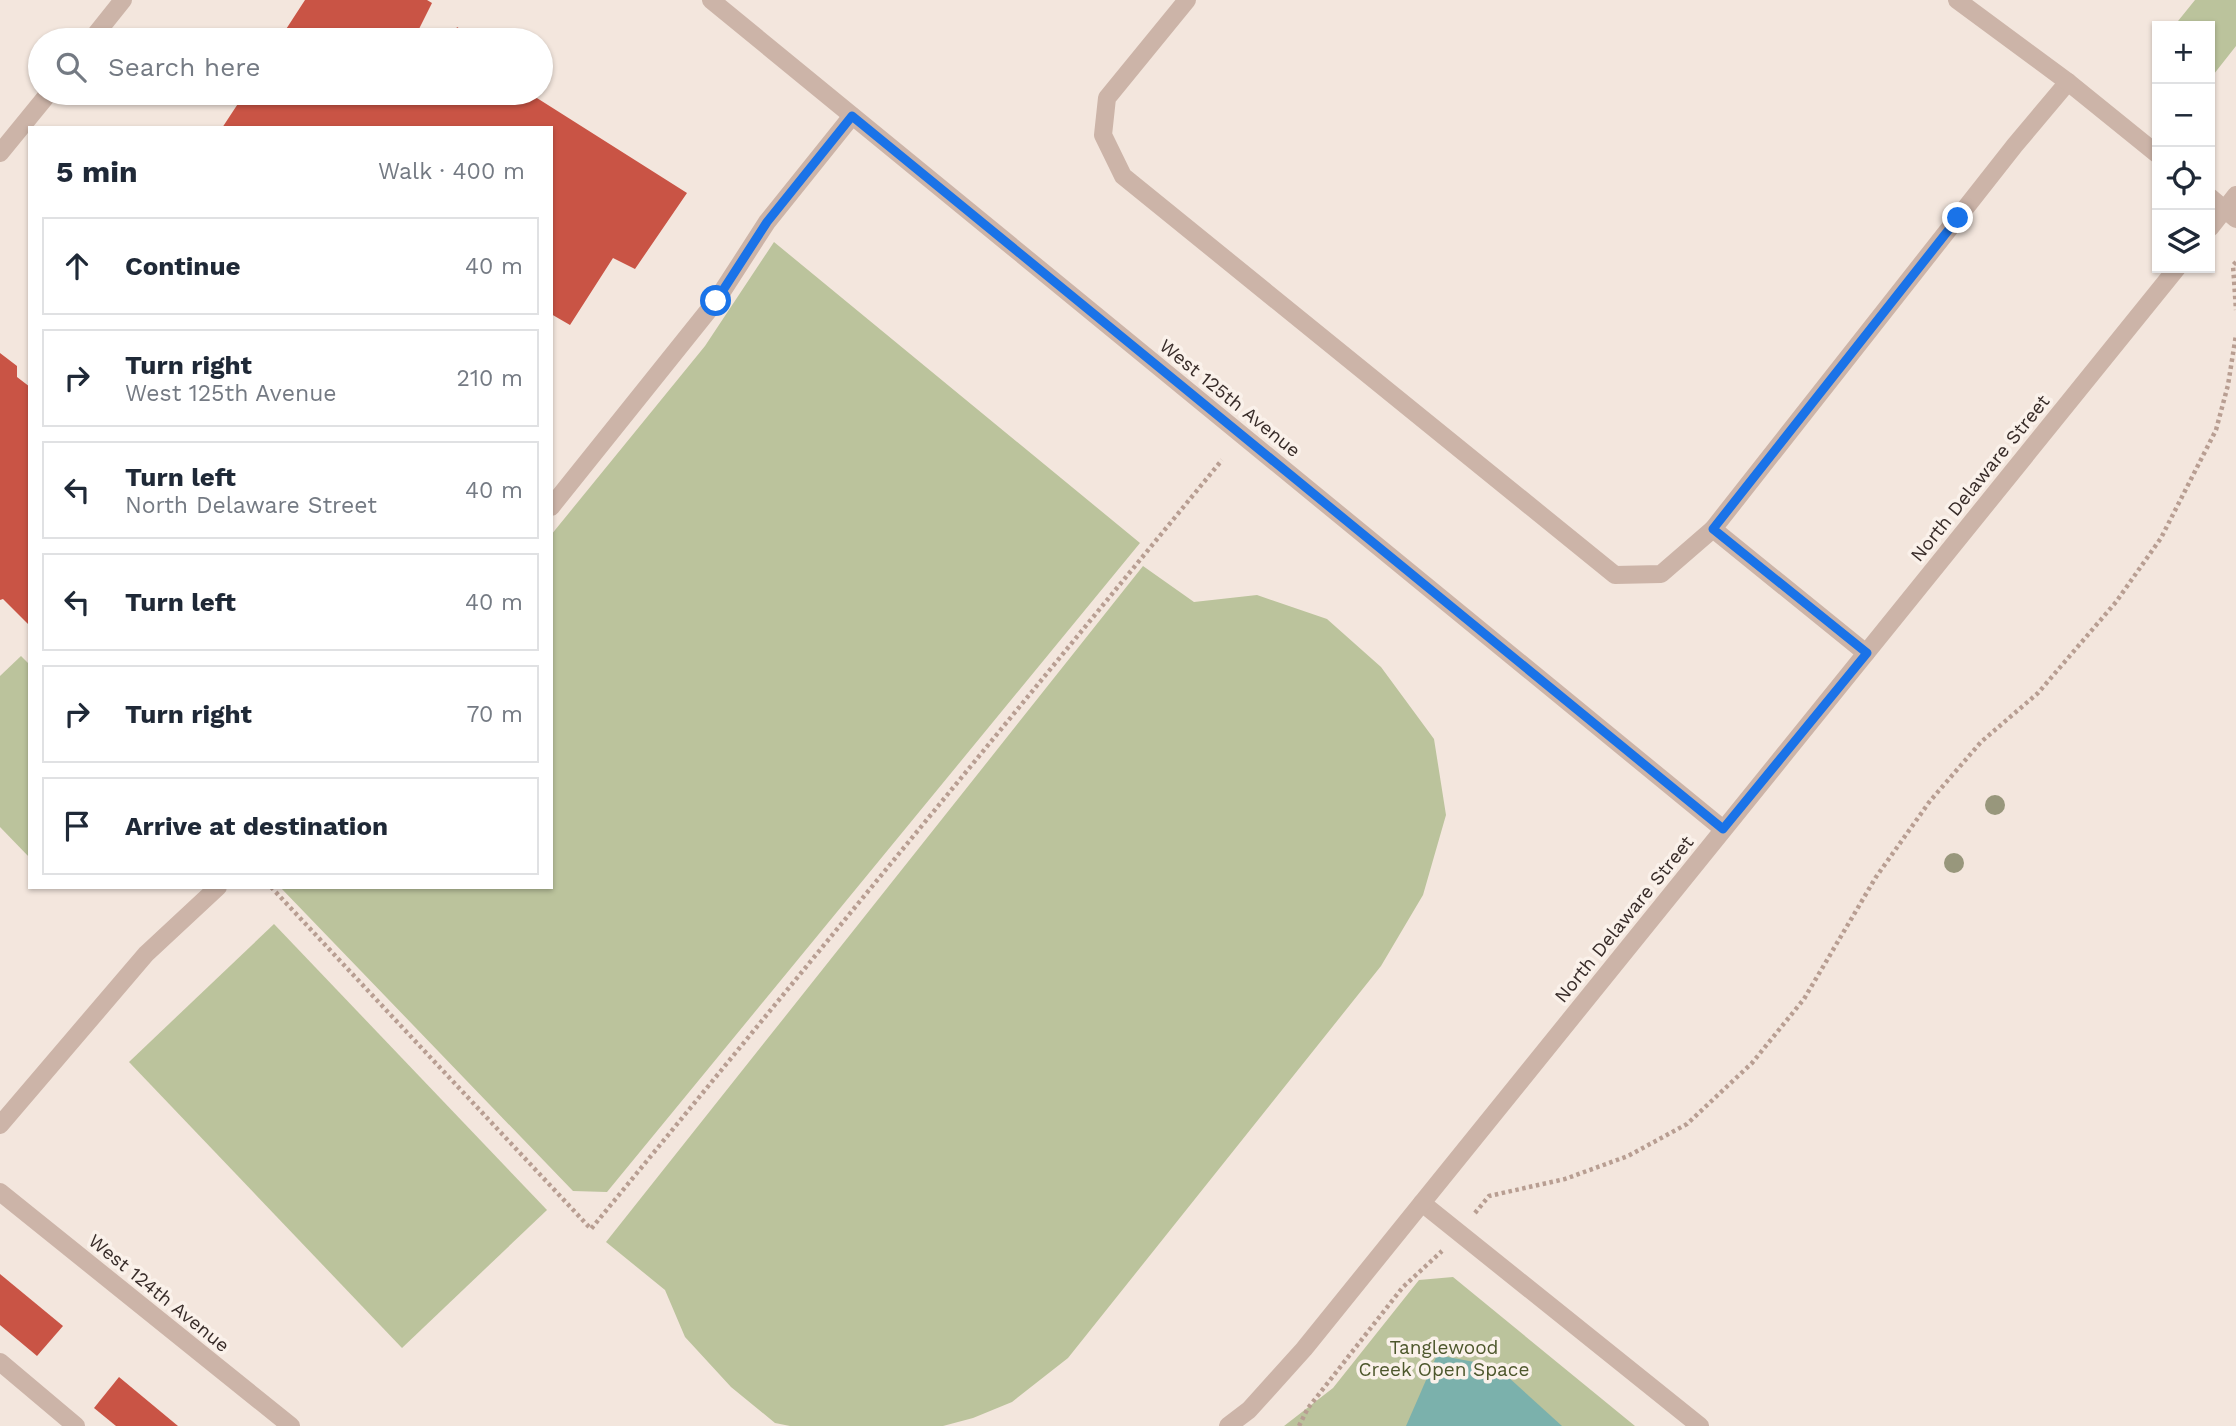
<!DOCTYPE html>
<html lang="en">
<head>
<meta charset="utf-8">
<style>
  :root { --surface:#fff; --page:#f6f6f7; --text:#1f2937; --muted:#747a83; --line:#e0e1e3 }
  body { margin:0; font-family:"Work Sans",sans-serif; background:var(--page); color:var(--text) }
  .controls { position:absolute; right:21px; top:21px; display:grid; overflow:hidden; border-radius:0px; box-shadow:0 2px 5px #0004 }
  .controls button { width:63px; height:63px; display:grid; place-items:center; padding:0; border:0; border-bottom:2px solid var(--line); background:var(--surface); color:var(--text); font:35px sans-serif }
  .stop { position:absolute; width:21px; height:21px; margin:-16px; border:5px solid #1a73e8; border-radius:50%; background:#fff }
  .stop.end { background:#1a73e8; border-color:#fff; box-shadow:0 2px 7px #0008 }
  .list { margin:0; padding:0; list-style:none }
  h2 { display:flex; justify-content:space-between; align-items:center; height:91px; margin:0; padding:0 28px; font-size:30px }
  h2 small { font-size:23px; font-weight:400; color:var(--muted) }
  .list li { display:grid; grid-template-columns:46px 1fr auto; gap:21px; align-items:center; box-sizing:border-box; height:98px; margin:0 14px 14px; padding:0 14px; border:2px solid var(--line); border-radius:0px }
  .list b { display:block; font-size:26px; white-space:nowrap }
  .list p { margin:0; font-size:23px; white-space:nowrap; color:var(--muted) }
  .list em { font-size:23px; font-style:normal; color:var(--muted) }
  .icon { flex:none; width:38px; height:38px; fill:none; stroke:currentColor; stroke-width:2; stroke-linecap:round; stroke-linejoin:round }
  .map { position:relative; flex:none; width:2236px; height:1426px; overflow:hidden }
  .search { position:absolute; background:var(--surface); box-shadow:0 2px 5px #0004; left:28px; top:28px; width:525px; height:77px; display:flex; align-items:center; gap:18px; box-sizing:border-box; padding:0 24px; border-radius:38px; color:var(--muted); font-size:26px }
  .panel { position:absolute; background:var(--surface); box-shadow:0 2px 5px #0004; left:28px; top:126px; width:525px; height:763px; border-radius:0px }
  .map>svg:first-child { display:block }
  .green { fill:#bbc39c }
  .water { fill:#7bb1ac }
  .building { fill:#c95445 }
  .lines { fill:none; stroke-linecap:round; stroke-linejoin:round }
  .path { stroke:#b89e92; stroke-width:4.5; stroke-dasharray:3.5 3.5; stroke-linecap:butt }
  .service { stroke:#ccb4a8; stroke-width:18 }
  .minor { stroke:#ccb4a8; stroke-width:18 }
  .tree { fill:#98977c }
  .route { stroke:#1a73e8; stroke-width:9 }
  .labels { text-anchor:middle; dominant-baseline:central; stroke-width:7; stroke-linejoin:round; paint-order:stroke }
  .street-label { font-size:19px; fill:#382c29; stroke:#faf1ea }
  .park-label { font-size:19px; fill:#4d572c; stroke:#faf1ea }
</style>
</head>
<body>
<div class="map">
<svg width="2236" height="1426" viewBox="0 0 2236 1426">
  <rect width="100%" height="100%" fill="#f3e6dd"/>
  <!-- green -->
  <g class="green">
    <polygon points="2195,0 2236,0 2236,46 2210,79 2210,26 2174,26"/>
    <polygon points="774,242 1140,543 607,1192 573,1191 280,887 551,887 551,535 705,346"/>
    <polygon points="1143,566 1194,602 1257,595 1327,619 1381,667 1434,739 1446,815 1423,895 1381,966 1068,1358 1012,1402 973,1418 943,1426 790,1426 775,1423 731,1387 685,1337 665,1290 606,1242"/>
    <polygon points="21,656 30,665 30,858 0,827 0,676"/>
    <polygon points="274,924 547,1210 402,1348 129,1062"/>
    <polygon points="1453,1277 1635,1426 1284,1426 1333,1388 1419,1280"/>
  </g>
  <!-- water -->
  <polygon class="water" points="1437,1355 1496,1366 1562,1426 1406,1426"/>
  <!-- building -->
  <g class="building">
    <polygon points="305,0 427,0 432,3 419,29 437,40 279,40"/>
    <polygon points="457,27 477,40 451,40"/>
    <polygon points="245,93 529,93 687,193 635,269 613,258 570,325 551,314 551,128 222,128"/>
    <polygon points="0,353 17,366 17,377 30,387 30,626 3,599 0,600"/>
    <polygon points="0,1274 63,1326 37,1356 0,1325"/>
    <polygon points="119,1377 178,1426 116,1426 94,1408"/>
  </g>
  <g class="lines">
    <!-- path -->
    <g class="path">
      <polyline points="2236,262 2233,265 2236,310"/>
      <polyline points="271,887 591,1229 1222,460"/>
      <polyline points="1475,1213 1489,1196 1565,1179 1628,1156 1687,1124 1752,1063 1804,999 1876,877 1930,801 1981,742 2038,693 2116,602 2161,538 2216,430 2228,385 2236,335"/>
      <polyline points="1299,1426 1308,1408 1403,1287 1442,1251"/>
    </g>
    <!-- service -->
    <g class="service">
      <polyline points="1187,0 1107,98 1103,135 1123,176 1615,575 1661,574 1713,529 2015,145 2068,82"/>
      <polyline points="1957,0 2068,82 2157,154"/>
      <polyline points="91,40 123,0"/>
      <polyline points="0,153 49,93"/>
      <polyline points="2210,197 2236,219"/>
      <polyline points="551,507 716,301 767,222 852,116"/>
      <polyline points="1713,529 1866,653"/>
      <polyline points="0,1125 146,954 218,887"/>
      <polyline points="1422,1203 1700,1426"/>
      <polyline points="0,1362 76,1426"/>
    </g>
    <!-- minor -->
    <g class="minor">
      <polyline points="711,0 1723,829"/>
      <polyline points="2210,228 2236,195"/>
      <polyline points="0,1192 291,1426"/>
      <polyline points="1228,1426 1249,1410 1304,1349 2177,268"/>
    </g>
  </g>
  <!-- trees -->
  <g class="tree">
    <circle cx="1995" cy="805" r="10"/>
    <circle cx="1954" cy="863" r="10"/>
  </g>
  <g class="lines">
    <!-- route -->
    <polyline class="route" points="716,301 767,222 852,116 1723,829 1867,653 1713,529 1958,218"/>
  </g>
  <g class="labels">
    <!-- street labels -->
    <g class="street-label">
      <text transform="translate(1230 398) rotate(39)">West 125th Avenue</text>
      <text transform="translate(1980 478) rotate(-51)">North Delaware Street</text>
      <text transform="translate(1624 919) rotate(-51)">North Delaware Street</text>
      <text transform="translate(159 1293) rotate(39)">West 124th Avenue</text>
    </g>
    <!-- park labels -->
    <g class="park-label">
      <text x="1444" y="1347">Tanglewood<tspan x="1444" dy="22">Creek Open Space</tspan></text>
    </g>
  </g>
</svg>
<div class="controls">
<button>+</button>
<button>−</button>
<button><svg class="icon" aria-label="locate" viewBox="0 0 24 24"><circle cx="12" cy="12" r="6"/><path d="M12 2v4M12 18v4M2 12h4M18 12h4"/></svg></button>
<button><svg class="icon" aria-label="layers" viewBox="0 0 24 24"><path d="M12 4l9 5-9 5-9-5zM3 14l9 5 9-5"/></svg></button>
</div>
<div class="stop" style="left:716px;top:301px"></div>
<div class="stop end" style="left:1958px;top:218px"></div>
<div class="search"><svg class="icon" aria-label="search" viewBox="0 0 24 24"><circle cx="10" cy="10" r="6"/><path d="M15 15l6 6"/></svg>Search here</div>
<section class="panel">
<h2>5 min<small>Walk · 400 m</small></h2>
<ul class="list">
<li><svg class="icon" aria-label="ahead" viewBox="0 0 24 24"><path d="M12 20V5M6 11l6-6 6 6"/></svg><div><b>Continue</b></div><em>40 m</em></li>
<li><svg class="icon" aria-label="right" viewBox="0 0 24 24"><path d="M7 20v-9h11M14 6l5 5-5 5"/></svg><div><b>Turn right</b><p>West 125th Avenue</p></div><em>210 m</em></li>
<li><svg class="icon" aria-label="left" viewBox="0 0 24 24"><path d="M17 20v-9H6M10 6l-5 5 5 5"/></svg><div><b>Turn left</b><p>North Delaware Street</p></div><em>40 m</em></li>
<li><svg class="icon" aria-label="left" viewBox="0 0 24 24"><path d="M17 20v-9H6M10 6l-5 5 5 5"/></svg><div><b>Turn left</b></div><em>40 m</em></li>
<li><svg class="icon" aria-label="right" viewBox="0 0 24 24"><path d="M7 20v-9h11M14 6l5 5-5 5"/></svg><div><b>Turn right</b></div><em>70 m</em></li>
<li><svg class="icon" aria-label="arrive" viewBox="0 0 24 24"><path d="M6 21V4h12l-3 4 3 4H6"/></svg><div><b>Arrive at destination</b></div></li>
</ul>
</section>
</div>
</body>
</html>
